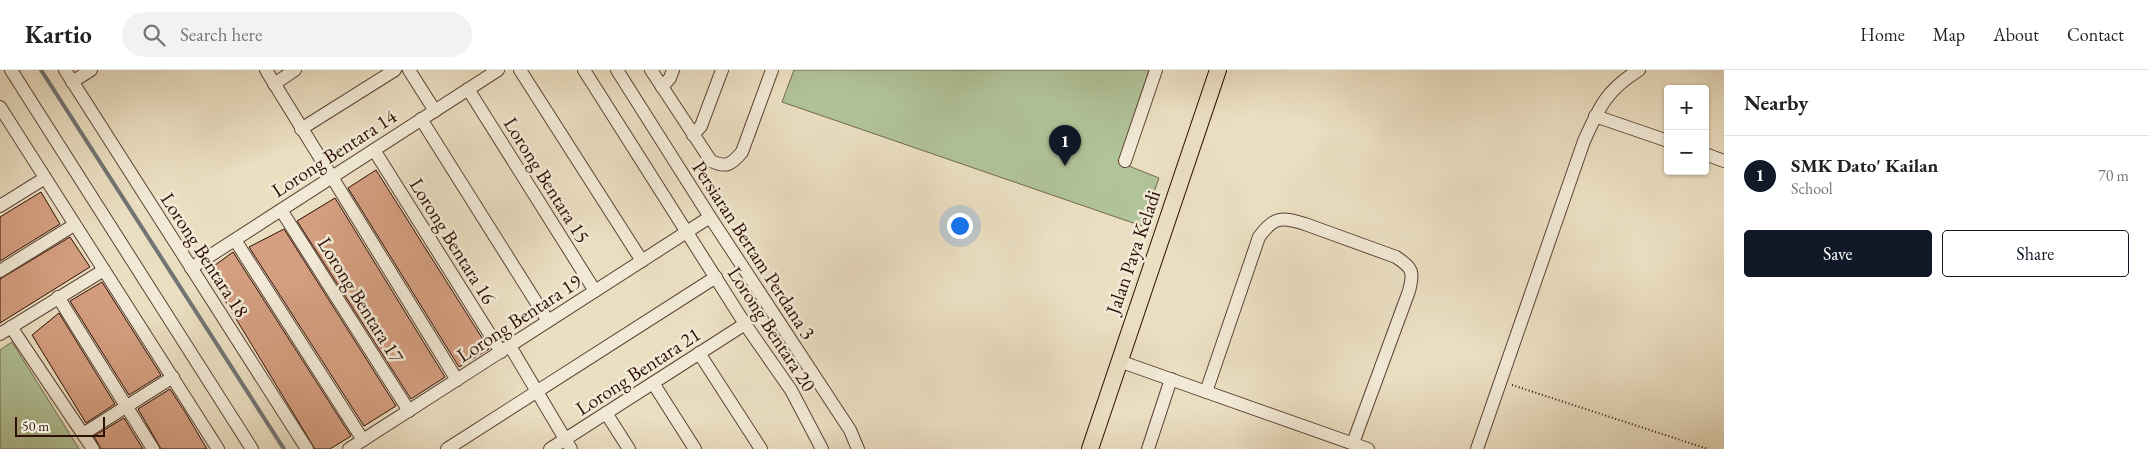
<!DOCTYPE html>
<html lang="en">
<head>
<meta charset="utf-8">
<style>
  :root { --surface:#fff; --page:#f2f2f2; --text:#222; --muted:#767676; --line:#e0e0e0; --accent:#111827 }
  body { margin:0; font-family:"EB Garamond",serif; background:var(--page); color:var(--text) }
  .controls { position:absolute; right:15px; top:15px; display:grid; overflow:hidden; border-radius:5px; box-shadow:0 1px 4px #0004 }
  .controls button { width:45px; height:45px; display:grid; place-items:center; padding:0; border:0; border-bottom:1px solid var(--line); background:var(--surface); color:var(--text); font:25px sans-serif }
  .scale { position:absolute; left:15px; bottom:12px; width:90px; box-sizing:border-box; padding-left:5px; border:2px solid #2e0f04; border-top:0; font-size:14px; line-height:18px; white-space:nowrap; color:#2e0f04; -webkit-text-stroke:4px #f2ead7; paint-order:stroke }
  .you { position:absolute; left:959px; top:155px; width:18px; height:18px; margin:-12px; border:4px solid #fff; border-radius:50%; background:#1a73e8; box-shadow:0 0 0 8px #1a73e833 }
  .badge { display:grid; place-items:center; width:32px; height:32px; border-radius:50%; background:var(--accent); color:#fff; font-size:16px; font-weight:700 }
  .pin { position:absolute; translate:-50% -41px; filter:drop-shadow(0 1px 2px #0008) }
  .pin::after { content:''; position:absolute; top:26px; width:18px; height:15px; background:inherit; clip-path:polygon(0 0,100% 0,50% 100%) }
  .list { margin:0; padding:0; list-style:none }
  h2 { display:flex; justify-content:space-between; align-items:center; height:65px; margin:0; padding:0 20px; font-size:21px }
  h2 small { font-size:16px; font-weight:400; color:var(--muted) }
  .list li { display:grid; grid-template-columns:32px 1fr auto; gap:15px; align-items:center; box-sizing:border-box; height:80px; padding:0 20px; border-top:1px solid var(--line) }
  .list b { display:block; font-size:19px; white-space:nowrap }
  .list p { margin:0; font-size:16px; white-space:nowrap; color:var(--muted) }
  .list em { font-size:16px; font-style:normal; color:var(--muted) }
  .actions { display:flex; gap:10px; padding:15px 20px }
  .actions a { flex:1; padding:11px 0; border:1px solid var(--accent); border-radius:5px; text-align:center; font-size:18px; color:var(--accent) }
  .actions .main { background:var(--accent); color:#fff }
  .icon { flex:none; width:28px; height:28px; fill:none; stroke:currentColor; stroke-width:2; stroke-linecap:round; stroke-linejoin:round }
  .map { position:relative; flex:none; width:1724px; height:379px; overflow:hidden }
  header { display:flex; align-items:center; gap:30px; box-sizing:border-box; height:70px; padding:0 25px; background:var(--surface); border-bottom:1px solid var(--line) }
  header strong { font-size:24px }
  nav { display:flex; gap:28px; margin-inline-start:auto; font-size:18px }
  .search { width:350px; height:45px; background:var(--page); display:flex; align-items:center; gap:12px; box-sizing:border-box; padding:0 18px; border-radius:28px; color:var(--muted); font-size:19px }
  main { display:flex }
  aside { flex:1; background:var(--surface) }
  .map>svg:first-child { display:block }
  .green { fill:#b1c399; stroke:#70694e }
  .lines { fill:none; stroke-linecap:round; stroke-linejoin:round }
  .stream { stroke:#727574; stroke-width:4 }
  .building { fill:#d49e80; stroke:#2e0f04 }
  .minor-casing { stroke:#5d4334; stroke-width:14 }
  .major-casing { stroke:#2e0f04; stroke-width:18 }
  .path { stroke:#2e0f04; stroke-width:2; stroke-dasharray:1 2.5; stroke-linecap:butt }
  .minor { stroke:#f2ead7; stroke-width:12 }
  .major { stroke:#ebdfc2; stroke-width:16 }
  .labels { text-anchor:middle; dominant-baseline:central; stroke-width:5; stroke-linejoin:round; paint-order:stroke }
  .street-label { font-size:20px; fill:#2e0f04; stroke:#f2ead7 }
</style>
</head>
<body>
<header>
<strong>Kartio</strong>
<div class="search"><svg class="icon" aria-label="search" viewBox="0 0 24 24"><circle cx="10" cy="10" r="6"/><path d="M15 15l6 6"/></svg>Search here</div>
<nav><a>Home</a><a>Map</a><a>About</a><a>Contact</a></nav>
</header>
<main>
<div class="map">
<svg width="1724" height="379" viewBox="0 0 1724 379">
  <rect width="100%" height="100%" fill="#ebdfc2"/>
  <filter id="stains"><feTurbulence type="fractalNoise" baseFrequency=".004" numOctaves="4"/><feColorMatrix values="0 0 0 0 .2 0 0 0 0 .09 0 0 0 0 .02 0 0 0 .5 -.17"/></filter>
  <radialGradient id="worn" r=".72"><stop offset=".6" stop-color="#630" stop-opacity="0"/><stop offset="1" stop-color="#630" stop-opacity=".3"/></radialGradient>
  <!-- green -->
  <g class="green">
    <polygon points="794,0 1149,0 1119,92 1159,108 1142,156 782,32"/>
    <polygon points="12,272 79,379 0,379 0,280"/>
  </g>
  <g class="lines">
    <!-- stream -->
    <polyline class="stream" points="41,0 284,379"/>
  </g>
  <!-- building -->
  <g class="building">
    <polygon points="376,100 489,279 459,297 348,118"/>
    <polygon points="41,122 60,154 0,191 0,147"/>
    <polygon points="335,128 445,307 411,329 297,151"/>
    <polygon points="284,159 396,336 364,356 249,177"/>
    <polygon points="70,167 90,197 0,253 0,209"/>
    <polygon points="233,182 351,366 330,379 315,379 207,201"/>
    <polygon points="102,212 161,305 129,325 70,231"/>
    <polygon points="59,243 115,334 86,353 32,265"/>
    <polygon points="170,319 185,342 207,379 161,379 138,339"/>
    <polygon points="124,348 143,379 101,379 94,366"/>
  </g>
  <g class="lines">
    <!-- minor casing -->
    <g class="minor-casing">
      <g id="minor">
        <polyline points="11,0 252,379"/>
        <polyline points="65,0 307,379"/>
        <polyline points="266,0 457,310"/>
        <polyline points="409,0 435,41"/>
        <polyline points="520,0 642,191"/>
        <polyline points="584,0 745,254 791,320 822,379"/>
        <polyline points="617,0 710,147 850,360 858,379"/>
        <path d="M651,0L711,91C726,98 731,95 742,82L772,0"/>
        <polyline points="72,12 91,0"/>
        <polyline points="274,14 295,0"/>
        <polyline points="662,17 670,8 673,0"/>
        <polyline points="468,19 595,221"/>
        <polyline points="0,37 218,379"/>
        <polyline points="1595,46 1668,71"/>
        <polyline points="421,49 548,251"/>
        <polyline points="301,59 395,0"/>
        <polyline points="693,65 701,56 722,0"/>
        <polyline points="374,80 501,282"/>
        <polyline points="1705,84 1724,91"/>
        <polyline points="1125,91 1156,0"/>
        <polyline points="0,136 45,108"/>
        <polyline points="281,140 409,341"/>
        <polyline points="235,170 363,370"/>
        <polyline points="191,198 498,0"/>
        <polyline points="0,201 74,155"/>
        <polyline points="58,227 153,379"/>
        <polyline points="11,257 93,379"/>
        <polyline points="0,264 104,200"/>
        <polyline points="510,276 571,379"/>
        <polyline points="699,283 761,379"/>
        <polyline points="1119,291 1368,379"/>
        <polyline points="653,313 695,379"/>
        <path d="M1206,322L1259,167C1274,146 1282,147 1305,154L1396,187C1413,198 1414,202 1409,221L1353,373"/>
        <polyline points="606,343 629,379"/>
        <polyline points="83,364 173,307"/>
        <polyline points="349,379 710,147"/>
        <polyline points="447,379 716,207"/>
        <polyline points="550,379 745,254"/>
        <polyline points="1148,379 1171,309"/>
        <path d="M1477,379L1584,71C1599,38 1606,20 1639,0"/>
      </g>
    </g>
    <!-- major casing -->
    <g class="major-casing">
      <polyline id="major" points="1090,379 1218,0"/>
    </g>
    <!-- path -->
    <polyline class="path" points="1512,315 1708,379"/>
    <!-- minor -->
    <use href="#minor" class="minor"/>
    <!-- major -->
    <use href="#major" class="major"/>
  </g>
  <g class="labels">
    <!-- street labels -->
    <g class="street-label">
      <text transform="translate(334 83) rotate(-33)">Lorong Bentara 14</text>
      <text transform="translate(547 110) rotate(58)">Lorong Bentara 15</text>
      <text transform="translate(453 171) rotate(58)">Lorong Bentara 16</text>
      <text transform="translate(754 180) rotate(57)">Persiaran Bertam Perdana 3</text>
      <text transform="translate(1133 182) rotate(-71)">Jalan Paya Keladi</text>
      <text transform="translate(205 185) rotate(57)">Lorong Bentara 18</text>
      <text transform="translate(361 230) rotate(58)">Lorong Bentara 17</text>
      <text transform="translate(519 248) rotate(-33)">Lorong Bentara 19</text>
      <text transform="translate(772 259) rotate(57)">Lorong Bentara 20</text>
      <text transform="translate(638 301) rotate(-33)">Lorong Bentara 21</text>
    </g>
  </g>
  <rect width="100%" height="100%" filter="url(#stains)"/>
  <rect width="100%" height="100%" fill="url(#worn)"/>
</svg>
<div class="controls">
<button>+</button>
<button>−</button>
</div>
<div class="scale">50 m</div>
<div class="you"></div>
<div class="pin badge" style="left:1065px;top:96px">1</div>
</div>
<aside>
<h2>Nearby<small></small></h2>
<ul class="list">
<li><span class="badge">1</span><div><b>SMK Dato' Kailan</b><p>School</p></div><em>70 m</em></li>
</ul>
<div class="actions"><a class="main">Save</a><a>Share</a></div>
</aside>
</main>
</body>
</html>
